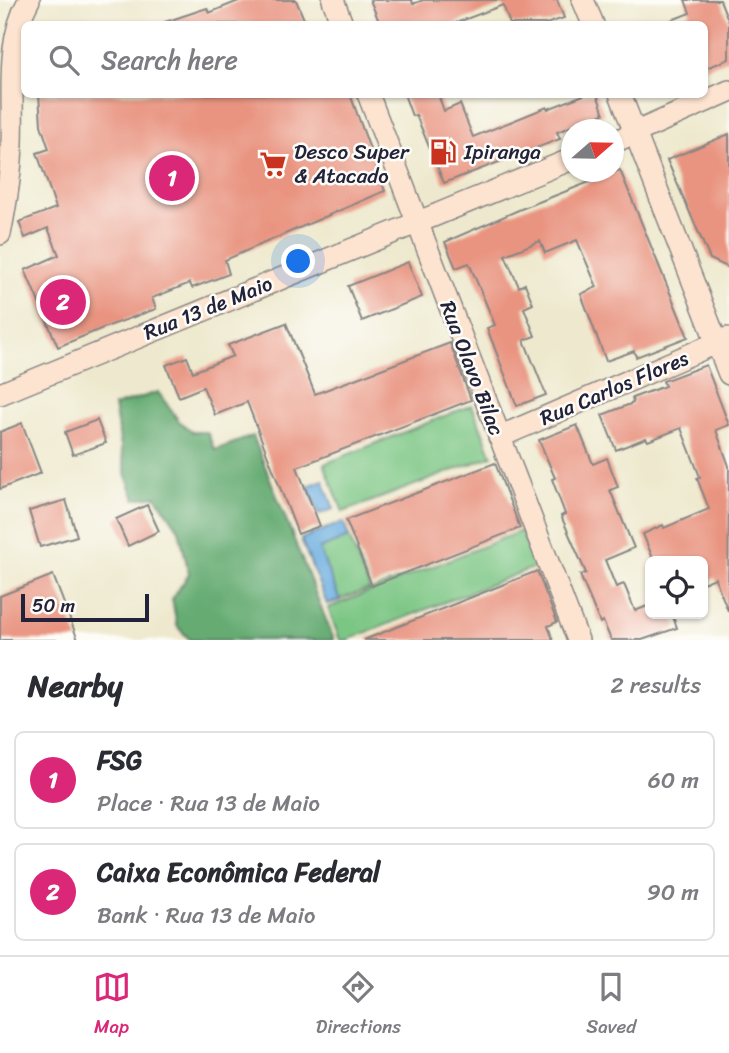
<!DOCTYPE html>
<html lang="en">
<head>
<meta charset="utf-8">
<style>
  :root { --surface:#fff; --page:#f7f7f7; --text:#2b2b33; --muted:#7c7c81; --line:#e1e1e2; --accent:#db2777 }
  body { margin:0; font-family:Sriracha,sans-serif; background:var(--page); color:var(--text) }
  .controls { position:absolute; right:21px; bottom:21px; display:grid; overflow:hidden; border-radius:10px; box-shadow:0 2px 5px #0004 }
  .controls button { width:63px; height:63px; display:grid; place-items:center; padding:0; border:0; border-bottom:2px solid var(--line); background:var(--surface); color:var(--text); font:35px sans-serif }
  .compass { position:absolute; left:561px; top:119px; width:63px; height:63px; border-radius:50%; background:var(--surface); box-shadow:0 2px 5px #0004; rotate:70deg }
  .scale { position:absolute; left:21px; bottom:18px; width:128px; box-sizing:border-box; padding-left:7px; border:4px solid #22223b; border-top:0; font-size:19px; line-height:24px; white-space:nowrap; color:#22223b; -webkit-text-stroke:5px #fdfcf7; paint-order:stroke }
  .you { position:absolute; left:299px; top:262px; width:24px; height:24px; margin:-18px; border:5px solid #fff; border-radius:50%; background:#1a73e8; box-shadow:0 0 0 10px #1a73e833 }
  .badge { display:grid; place-items:center; width:46px; height:46px; border-radius:50%; background:var(--accent); color:#fff; font-size:23px; font-weight:700 }
  .pin { position:absolute; translate:-50% -50%; border:4px solid #fff; box-shadow:0 2px 7px #0006 }
  .list { margin:0; padding:0; list-style:none }
  h2 { display:flex; justify-content:space-between; align-items:center; height:91px; margin:0; padding:0 28px; font-size:30px }
  h2 small { font-size:23px; font-weight:400; color:var(--muted) }
  .list li { display:grid; grid-template-columns:46px 1fr auto; gap:21px; align-items:center; box-sizing:border-box; height:98px; margin:0 14px 14px; padding:0 14px; border:2px solid var(--line); border-radius:10px }
  .list b { display:block; font-size:26px; white-space:nowrap }
  .list p { margin:0; font-size:23px; white-space:nowrap; color:var(--muted) }
  .list em { font-size:23px; font-style:normal; color:var(--muted) }
  .icon { flex:none; width:38px; height:38px; fill:none; stroke:currentColor; stroke-width:2; stroke-linecap:round; stroke-linejoin:round }
  .map { position:relative; flex:none; width:729px; height:640px; overflow:hidden }
  .search { position:absolute; background:var(--surface); box-shadow:0 2px 5px #0004; left:21px; right:21px; top:21px; height:77px; display:flex; align-items:center; gap:18px; box-sizing:border-box; padding:0 24px; border-radius:10px; color:var(--muted); font-size:26px }
  .sheet { height:315px; background:var(--surface) }
  nav { display:flex; justify-content:space-around; align-items:center; box-sizing:border-box; height:98px; border-top:2px solid var(--line); background:var(--surface); font-size:19px; color:var(--muted) }
  nav a { display:grid; justify-items:center; gap:4px }
  nav .on { color:var(--accent) }
  .map>svg:first-child { display:block }
  .green { fill:#7cc684; stroke:#4f7460; stroke-width:2 }
  .forest { fill:#65ab72; stroke:#446656; stroke-width:2 }
  .water { fill:#6bade0; stroke:#46688e; stroke-width:2 }
  .building { fill:#e99481 }
  .lines { fill:none; stroke-linecap:round; stroke-linejoin:round }
  .secondary-casing { stroke:#888684; stroke-width:24 }
  .secondary { stroke:#fde4d1; stroke-width:21 }
  .labels { text-anchor:middle; dominant-baseline:central; stroke-width:5; stroke-linejoin:round; paint-order:stroke }
  .poi-label { font-size:21px; fill:#22223b; stroke:#fdfcf7; text-anchor:start }
  .street-label { font-size:21px; fill:#22223b; stroke:#fdfcf7 }
</style>
</head>
<body>
<div class="map">
<svg width="729" height="640" viewBox="0 0 729 640">
  <rect width="100%" height="100%" fill="#fdfcf7"/>
  <filter id="ink" filterUnits="userSpaceOnUse"><feTurbulence type="fractalNoise" baseFrequency=".0143" numOctaves="2"/><feDisplacementMap in="SourceGraphic" scale="14" xChannelSelector="R" yChannelSelector="G"/><feConvolveMatrix kernelMatrix="1 2 1 2 8 2 1 2 1" color-interpolation-filters="sRGB"/></filter>
  <filter id="wash" filterUnits="userSpaceOnUse"><feTurbulence type="fractalNoise" baseFrequency=".00686" numOctaves="4" result="noise"/><feDisplacementMap in="SourceGraphic" scale="28" xChannelSelector="R" yChannelSelector="G"/><feGaussianBlur stdDeviation="1.57" result="paint"/><feColorMatrix in="noise" values="0 0 0 0 0 0 0 0 0 0 0 0 0 0 0 0 0 1.4 0 .05"/><feComposite in="paint" operator="in"/></filter>
  <g filter="url(#wash)">
    <rect width="100%" height="100%" fill="#eee9ce"/>
    <!-- green -->
    <g class="green">
      <polygon points="472,405 492,456 343,512 324,464"/>
      <polygon points="343,522 370,589 327,604 301,539"/>
      <polygon points="521,531 535,567 347,640 340,640 328,608"/>
    </g>
    <!-- forest -->
    <polygon class="forest" points="158,392 179,421 192,432 207,432 215,450 253,436 334,640 190,640 177,626 172,599 189,574 179,530 156,496 135,499 126,475 114,406"/>
    <!-- water -->
    <g class="water">
      <polygon points="323,480 334,509 319,514 308,486"/>
      <polygon points="343,522 349,537 319,549 340,600 327,604 301,539"/>
    </g>
    <g id="blocks">
      <!-- building -->
      <g class="building">
        <polygon points="241,0 296,0 306,24 165,24 165,22 207,8 209,13"/>
        <polygon points="370,0 412,0 413,4 423,0 557,0 564,18 546,24 510,24 503,5 453,24 380,24"/>
        <polygon points="685,0 720,0 729,22 729,59 704,69 704,24 665,24 664,23 690,13"/>
        <polygon points="39,94 350,94 385,191 225,260 229,274 192,288 190,283 152,298 156,309 103,328 58,347 25,270 59,255 48,228 25,238 19,222 56,208 37,153 49,149 41,125"/>
        <polygon points="404,94 438,94 444,111 460,104 473,137 547,107 548,109 586,94 597,94 604,114 557,132 560,139 444,183 416,115 412,116"/>
        <polygon points="729,134 729,268 710,259 667,160"/>
        <polygon points="620,170 688,337 636,357 634,351 606,361 581,294 597,287 577,240 545,253 540,241 505,255 519,287 525,284 533,304 524,308 535,336 524,340 546,395 517,406 487,328 495,325 469,263 456,268 445,242 521,209"/>
        <polygon points="408,262 422,297 362,321 348,286"/>
        <polygon points="286,323 315,394 450,343 471,400 297,467 320,526 298,534 247,402 215,415 203,387 179,397 166,365 187,357 193,372 233,356 228,345"/>
        <polygon points="706,365 729,425 716,430 729,466 728,611 715,578 703,583 703,561 654,561 643,534 663,525 664,528 709,509 697,478 700,477 681,428 648,441 646,438 616,450 602,415 633,403 632,398 665,386 663,381"/>
        <polygon points="97,420 106,443 73,455 65,432"/>
        <polygon points="22,423 41,473 0,489 0,432"/>
        <polygon points="577,425 593,464 607,458 618,487 610,490 634,548 605,560 616,587 624,584 635,611 650,605 650,614 672,614 677,628 642,640 611,640 603,621 600,623 580,575 586,573 561,516 565,514 552,479 555,478 539,440"/>
        <polygon points="495,463 520,528 372,586 346,520"/>
        <polygon points="66,500 77,536 40,547 29,511"/>
        <polygon points="147,505 159,531 128,546 116,519"/>
        <polygon points="537,571 557,622 548,626 553,640 364,640"/>
        <polygon points="53,575 78,640 0,640 0,596"/>
      </g>
    </g>
  </g>
  <g filter="url(#ink)">
    <use href="#blocks" fill-opacity="0" stroke="#888684" stroke-width="2"/>
    <g class="lines">
      <!-- secondary casing -->
      <g class="secondary-casing">
        <g id="secondary">
          <polyline points="333,0 342,24"/>
          <polyline points="583,0 593,24"/>
          <polyline points="368,94 578,640"/>
          <polyline points="620,94 729,374"/>
          <polyline points="614,142 729,91"/>
          <path d="M0,234C6,204 11,174 12,143C14,96 5,43 29,0"/>
          <polyline points="0,394 572,159"/>
          <polyline points="499,437 728,338"/>
        </g>
      </g>
      <!-- secondary -->
      <use href="#secondary" class="secondary"/>
    </g>
  </g>
  <!-- icons -->
  <defs>
    <g id="fuel-bare" transform="scale(2.1)"><path d="M-5.5-6h7V0h2V4h1.3V-2.5L3-4.5l.8-.8L6-3V5H2.5V1h-1V6h-7ZM-4.2-4.7v3.2H.2V-4.7Z" fill="#c8321e" stroke="#fdfcf7" stroke-width="2.5" paint-order="stroke"/></g>
    <g id="supermarket-bare" transform="scale(2.1)"><path d="M-6-5.5h2.5l.6 2H6L4.5 2H-2.5L-4.4-4H-6ZM-1.5 3.2a1.3 1.3 0 1 0 .1 0ZM3 3.2a1.3 1.3 0 1 0 .1 0Z" fill="#c8321e" stroke="#fdfcf7" stroke-width="2.5" paint-order="stroke"/></g>
  </defs>
  <g fill-rule="evenodd">
    <use href="#fuel-bare" x="443" y="152"/>
    <use href="#supermarket-bare" x="273" y="164"/>
  </g>
  <g class="labels">
    <!-- poi labels -->
    <g class="poi-label">
      <text x="294" y="152">Desco Super<tspan x="294" dy="24">&amp; Atacado</tspan></text>
      <text x="464" y="152">Ipiranga</text>
    </g>
    <!-- street labels -->
    <g class="street-label">
      <text transform="translate(208 308) rotate(-22)">Rua 13 de Maio</text>
      <text transform="translate(472 368) rotate(69)">Rua Olavo Bilac</text>
      <text transform="translate(614 388) rotate(-23)">Rua Carlos Flores</text>
    </g>
  </g>
</svg>
<div class="controls">
<button><svg class="icon" aria-label="locate" viewBox="0 0 24 24"><circle cx="12" cy="12" r="6"/><path d="M12 2v4M12 18v4M2 12h4M18 12h4"/></svg></button>
</div>
<svg class="compass" viewBox="-18 -18 36 36"><path d="M0-13l5 13h-10z" fill="#e53935"/><path d="M0 13l5-13h-10z" fill="#7c7c81"/></svg>
<div class="scale">50 m</div>
<div class="you"></div>
<div class="pin badge" style="left:172px;top:178px">1</div>
<div class="pin badge" style="left:63px;top:302px">2</div>
<div class="search"><svg class="icon" aria-label="search" viewBox="0 0 24 24"><circle cx="10" cy="10" r="6"/><path d="M15 15l6 6"/></svg>Search here</div>
</div>
<section class="sheet">
<h2>Nearby<small>2 results</small></h2>
<ul class="list">
<li><span class="badge">1</span><div><b>FSG</b><p>Place · Rua 13 de Maio</p></div><em>60 m</em></li>
<li><span class="badge">2</span><div><b>Caixa Econômica Federal</b><p>Bank · Rua 13 de Maio</p></div><em>90 m</em></li>
</ul>
</section>
<nav>
<a class="on"><svg class="icon" aria-label="map" viewBox="0 0 24 24"><path d="M3 6l6-2 6 2 6-2v14l-6 2-6-2-6 2zM9 4v14M15 6v14"/></svg>Map</a>
<a><svg class="icon" aria-label="directions" viewBox="0 0 24 24"><path d="M12 3l9 9-9 9-9-9zM9 14v-3h6M13 9l2 2-2 2"/></svg>Directions</a>
<a><svg class="icon" aria-label="saved" viewBox="0 0 24 24"><path d="M7 4h10v16l-5-4-5 4z"/></svg>Saved</a>
</nav>
</body>
</html>
